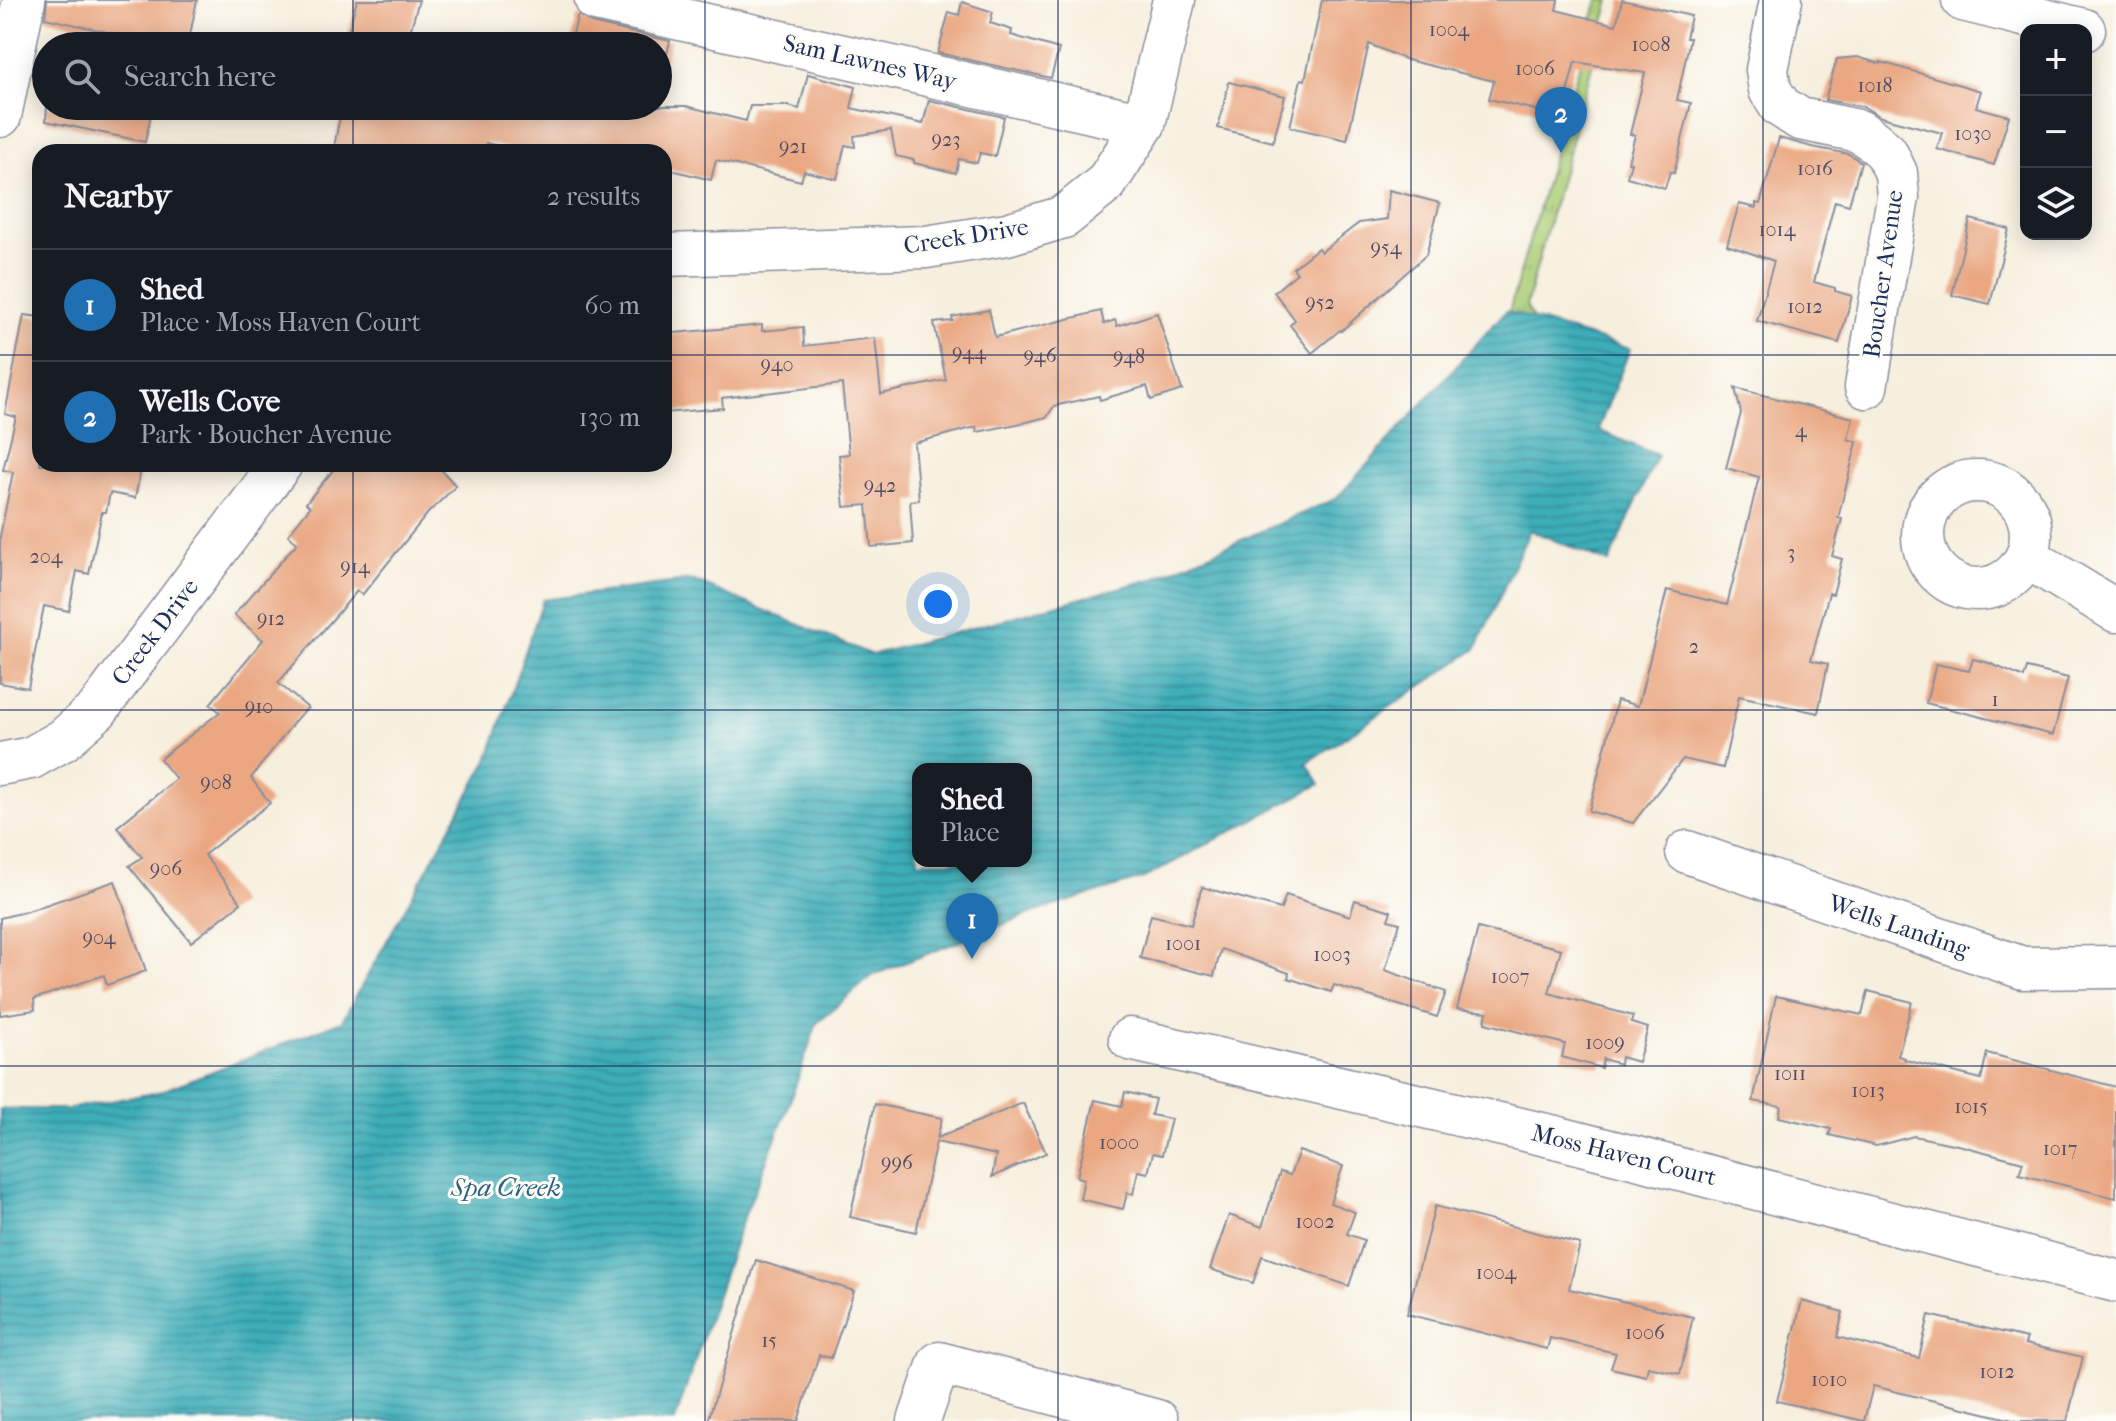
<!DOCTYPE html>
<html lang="en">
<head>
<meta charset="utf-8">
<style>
  :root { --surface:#171b24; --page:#20242c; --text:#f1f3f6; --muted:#9ea1a6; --line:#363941; --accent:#1f6fb2 }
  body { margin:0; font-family:"IM FELL French Canon",serif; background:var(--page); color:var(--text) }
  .controls { position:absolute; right:24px; top:24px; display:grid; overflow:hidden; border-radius:16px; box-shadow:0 4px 20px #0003 }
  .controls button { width:72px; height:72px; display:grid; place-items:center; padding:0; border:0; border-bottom:2px solid var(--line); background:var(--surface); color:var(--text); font:40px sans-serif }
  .you { position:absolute; left:938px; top:604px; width:28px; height:28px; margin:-20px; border:6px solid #fff; border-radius:50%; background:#1a73e8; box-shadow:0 0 0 12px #1a73e833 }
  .badge { display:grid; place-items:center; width:52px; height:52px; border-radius:50%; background:var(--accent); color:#fff; font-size:26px; font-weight:700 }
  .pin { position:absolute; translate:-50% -66px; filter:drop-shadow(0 2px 4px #0008) }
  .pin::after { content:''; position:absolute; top:42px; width:28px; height:24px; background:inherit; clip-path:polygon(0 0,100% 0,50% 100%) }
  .popup { position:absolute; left:912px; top:763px; width:120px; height:104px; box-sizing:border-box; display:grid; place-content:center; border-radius:16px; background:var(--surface); filter:drop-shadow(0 2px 6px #0005); font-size:26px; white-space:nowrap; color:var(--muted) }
  .popup b { font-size:30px; color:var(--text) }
  .popup::after { content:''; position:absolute; left:50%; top:100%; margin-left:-16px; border:16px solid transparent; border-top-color:var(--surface) }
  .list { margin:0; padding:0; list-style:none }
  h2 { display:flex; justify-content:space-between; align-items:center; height:104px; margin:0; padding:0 32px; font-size:34px }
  h2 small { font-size:26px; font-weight:400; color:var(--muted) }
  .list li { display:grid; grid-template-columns:52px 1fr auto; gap:24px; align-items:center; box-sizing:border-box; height:112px; padding:0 32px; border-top:2px solid var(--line) }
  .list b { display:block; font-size:30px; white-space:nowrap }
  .list p { margin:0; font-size:26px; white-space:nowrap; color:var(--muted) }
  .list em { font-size:26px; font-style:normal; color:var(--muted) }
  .icon { flex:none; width:44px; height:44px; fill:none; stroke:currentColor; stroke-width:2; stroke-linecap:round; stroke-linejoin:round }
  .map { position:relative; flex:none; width:2116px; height:1421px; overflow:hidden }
  .search { position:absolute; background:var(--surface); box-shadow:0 4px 20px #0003; left:32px; top:32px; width:640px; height:88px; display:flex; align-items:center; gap:20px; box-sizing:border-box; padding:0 28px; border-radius:44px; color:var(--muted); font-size:30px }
  .panel { position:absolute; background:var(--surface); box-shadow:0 4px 20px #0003; left:32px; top:144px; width:640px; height:328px; border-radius:24px }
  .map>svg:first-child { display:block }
  .park { fill:url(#park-tufts); stroke:#647e6a; stroke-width:2 }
  .water { fill:url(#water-rules); stroke:#2c6e8b; stroke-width:2; fill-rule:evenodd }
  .building { fill:#eaa782 }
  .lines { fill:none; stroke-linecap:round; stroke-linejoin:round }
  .minor-casing { stroke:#898f9e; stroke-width:45 }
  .minor { stroke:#fff; stroke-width:42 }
  .grid { fill:none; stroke:#1b2f5e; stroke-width:2; stroke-opacity:0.55 }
  .labels { text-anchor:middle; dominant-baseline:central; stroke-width:6; stroke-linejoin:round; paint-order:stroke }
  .number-label { font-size:20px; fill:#4f4d67 }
  .street-label { font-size:24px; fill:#1b2f5e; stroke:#fdfcf7 }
  .water-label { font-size:26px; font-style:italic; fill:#296182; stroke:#fdfcf7 }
</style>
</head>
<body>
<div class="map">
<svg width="2116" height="1421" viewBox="0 0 2116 1421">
  <defs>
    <pattern id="park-tufts" width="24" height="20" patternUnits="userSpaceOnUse" patternTransform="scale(2)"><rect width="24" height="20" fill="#acce77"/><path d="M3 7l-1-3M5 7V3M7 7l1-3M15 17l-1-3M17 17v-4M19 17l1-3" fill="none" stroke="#93b169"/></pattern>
    <pattern id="water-rules" width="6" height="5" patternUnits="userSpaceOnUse" patternTransform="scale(2)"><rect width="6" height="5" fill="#3dadb8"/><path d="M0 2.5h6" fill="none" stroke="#328d99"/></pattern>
  </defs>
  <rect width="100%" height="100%" fill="#fdfcf7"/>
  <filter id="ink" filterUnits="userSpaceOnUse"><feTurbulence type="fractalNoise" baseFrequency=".0125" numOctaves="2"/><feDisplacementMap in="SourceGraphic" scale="16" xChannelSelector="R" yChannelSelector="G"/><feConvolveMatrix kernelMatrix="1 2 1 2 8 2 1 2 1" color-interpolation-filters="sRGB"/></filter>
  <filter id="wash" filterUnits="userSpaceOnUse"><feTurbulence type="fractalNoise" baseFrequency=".006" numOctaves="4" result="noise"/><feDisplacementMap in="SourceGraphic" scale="32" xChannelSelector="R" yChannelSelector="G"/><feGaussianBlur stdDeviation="1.8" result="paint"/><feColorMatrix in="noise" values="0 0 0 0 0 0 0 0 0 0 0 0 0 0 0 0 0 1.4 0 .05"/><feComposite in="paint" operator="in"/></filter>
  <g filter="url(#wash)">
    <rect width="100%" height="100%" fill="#f7efde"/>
    <!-- park -->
    <polygon class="park" points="1598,0 1610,0 1526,306 1539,331 1509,312"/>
    <!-- water -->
    <path class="water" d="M1506,311L1630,349L1598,430L1657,455L1609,563L1530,530L1476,649L1307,763L1320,784L1144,878L1035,912L873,975L817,1023L787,1110L738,1232L675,1421H0V1109H67L159,1092L342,1021L488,760L543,600L692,580L872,655L1152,579L1337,498ZM918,769H1026V861H918Z"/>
    <g id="blocks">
      <!-- building -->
      <g class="building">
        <polygon points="47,0 197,0 188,45 138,35 138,39 45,18"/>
        <polygon points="357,0 419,0 406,46 397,46 348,33"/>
        <polygon points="1322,0 1558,0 1556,10 1616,25 1622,0 1691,16 1686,38 1690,38 1677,100 1691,103 1674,173 1670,172 1665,188 1627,177 1631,163 1628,162 1635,135 1630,134 1645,73 1575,62 1561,116 1489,99 1494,81 1407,60 1369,44 1347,140 1290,127 1301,79 1305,80"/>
        <polygon points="962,2 993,12 990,23 1012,30 1011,35 1059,49 1051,78 938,53 949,12 959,15"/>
        <polygon points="578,15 591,23 670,41 664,66 658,65 658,46 570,45"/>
        <polygon points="1857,57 1881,64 1881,62 1981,91 1976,107 2009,116 1994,165 1937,149 1942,133 1881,117 1864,107 1825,100 1837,59"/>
        <polygon points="808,74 856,87 851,108 923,124 929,100 1004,117 995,156 980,153 977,163 959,159 956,173 914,163 914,160 896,156 891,130 854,136 855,147 845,145 837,179 804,171 801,181 716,160 711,180 664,168 664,152 524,152 486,143 484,152 333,152 342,106 686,106 746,121 750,106 788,106 799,109"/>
        <polygon points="1229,82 1285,96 1273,142 1218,128"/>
        <polygon points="47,106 153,106 145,142 46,121"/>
        <polygon points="1779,138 1812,147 1849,154 1861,162 1849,205 1835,201 1814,282 1835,288 1835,291 1852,296 1839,343 1757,321 1774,261 1727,245 1739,204 1756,208 1756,203 1760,204"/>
        <polygon points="1389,190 1440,203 1426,255 1341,331 1340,330 1312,353 1290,325 1295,320 1274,292 1297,273 1293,268 1318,248 1321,252 1359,223 1387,219"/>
        <polygon points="1970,219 2009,229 1990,304 1952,295"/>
        <polygon points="989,310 995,337 1101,311 1104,324 1115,320 1117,326 1157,313 1182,390 1151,400 1147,386 1100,400 1099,396 1054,406 1047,417 1027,422 977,432 976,427 914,443 919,500 910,501 913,543 871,547 867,505 844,507 839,455 849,454 842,384 722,398 723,408 664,413 664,334 762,325 762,331 803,327 804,346 875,338 881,394 946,380 934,323 953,321 952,317"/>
        <polygon points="24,315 40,317 40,464 142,464 135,498 110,493 106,512 102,512 89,574 77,571 69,611 44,606 28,688 0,683 0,536 13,472 3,470 16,417 5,414"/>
        <polygon points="1735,388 1853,418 1848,439 1857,442 1838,518 1842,519 1832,556 1842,559 1833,594 1829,593 1811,660 1828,664 1818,713 1739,696 1723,768 1683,759 1633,823 1589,811 1617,700 1638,706 1667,590 1727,605 1759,477 1726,468 1741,413"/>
        <polygon points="338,464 436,464 456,486 428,513 362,595 357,591 278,683 308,708 298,717 251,778 270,803 204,855 241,903 191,942 129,866 142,857 117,827 176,779 160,759 220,712 210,704 263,640 234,615 297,543 288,535 310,507 306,503"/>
        <polygon points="1973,659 1989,663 2024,678 2027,668 2068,678 2053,735 1926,703 1936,664 1969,671"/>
        <polygon points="115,881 146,971 107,985 104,975 34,999 35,1010 0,1015 0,918 28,911"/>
        <polygon points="1202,887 1281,909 1286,895 1350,916 1355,900 1391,911 1388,920 1400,923 1385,970 1446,992 1437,1017 1334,985 1331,992 1288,978 1289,973 1221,949 1214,976 1140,958 1151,915 1191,925"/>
        <polygon points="1478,928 1561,949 1549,993 1633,1016 1631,1023 1648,1028 1638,1062 1621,1057 1620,1064 1603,1059 1601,1068 1562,1057 1565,1044 1485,1023 1487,1012 1457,1009"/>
        <polygon points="1868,991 1912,1002 1898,1056 1905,1058 1905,1060 1981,1079 1987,1053 2116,1087 2116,1198 2019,1174 2023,1162 1962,1146 1914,1136 1876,1146 1829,1135 1831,1129 1779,1117 1781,1106 1753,1101 1776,996 1862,1015"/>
        <polygon points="1125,1092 1155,1099 1151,1115 1171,1119 1162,1155 1153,1153 1148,1173 1138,1171 1133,1194 1127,1193 1123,1209 1080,1199 1084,1179 1077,1177 1095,1100 1122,1106"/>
        <polygon points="1023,1103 1046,1153 992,1177 996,1155 936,1142 916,1232 850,1217 875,1104 942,1118 937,1138"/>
        <polygon points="1299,1151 1343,1166 1330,1203 1355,1212 1347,1234 1364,1240 1349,1286 1262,1256 1253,1283 1210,1269 1229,1215 1262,1227 1280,1172 1290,1175"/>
        <polygon points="1435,1206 1580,1244 1569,1289 1693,1317 1680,1374 1648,1367 1646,1376 1611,1368 1616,1353 1550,1338 1547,1349 1407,1314"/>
        <polygon points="756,1260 854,1291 831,1358 819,1355 798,1421 708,1421"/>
        <polygon points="1802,1301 1843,1312 1837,1337 1919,1358 1929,1315 2027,1338 2025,1344 2083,1357 2067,1421 2017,1421 1873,1386 1864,1421 1777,1401"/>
      </g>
    </g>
  </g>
  <g filter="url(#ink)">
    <use href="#blocks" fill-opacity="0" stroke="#898f9e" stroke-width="2"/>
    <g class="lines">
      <!-- minor casing -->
      <g class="minor-casing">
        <g id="minor">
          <polyline points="596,0 1144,124"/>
          <polyline points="1781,0 1767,70 1770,90 1780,106 1800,119 1859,131 1872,140 1886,152 1896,173 1898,197 1866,387"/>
          <polyline points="1963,0 2084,30"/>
          <polyline points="0,116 24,0"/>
          <polyline points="664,255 926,247 1007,234 1064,217 1106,183 1144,124 1174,0"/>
          <circle cx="1977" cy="535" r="54"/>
          <polyline points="2027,557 2116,611"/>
          <polyline points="0,764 31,758 63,740 97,710 281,464"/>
          <polyline points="1687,852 2023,968 2116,967"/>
          <polyline points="1130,1039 1555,1137 2116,1281"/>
          <polyline points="919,1421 939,1363 1157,1421"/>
        </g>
      </g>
      <!-- minor -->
      <use href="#minor" class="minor"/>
    </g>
  </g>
  <!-- grid -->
  <path class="grid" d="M353,0V46M705,0V1421M1058,0V1421M1411,0V1421M1763,0V1421M353,106V152M0,355H40M664,355H2116M353,464V1421M0,710H2116M0,1066H2116"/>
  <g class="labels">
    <!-- number labels -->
    <g class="number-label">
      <text x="1449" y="29">1004</text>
      <text x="1651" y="44">1008</text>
      <text x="1535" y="68">1006</text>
      <text x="1875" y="85">1018</text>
      <text x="1973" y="133">1030</text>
      <text x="946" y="139">923</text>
      <text x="793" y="146">921</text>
      <text x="1815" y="168">1016</text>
      <text x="1777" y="229">1014</text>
      <text x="1386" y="247">954</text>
      <text x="1320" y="302">952</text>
      <text x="1805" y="306">1012</text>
      <text x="969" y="352">944</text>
      <text x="1040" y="355">946</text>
      <text x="1129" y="356">948</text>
      <text x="777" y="364">940</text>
      <text x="1801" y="430">4</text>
      <text x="880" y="485">942</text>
      <text x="1791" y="552">3</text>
      <text x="46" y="556">204</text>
      <text x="355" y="566">914</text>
      <text x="271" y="618">912</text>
      <text x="1694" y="646">2</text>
      <text x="1995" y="699">1</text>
      <text x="259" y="706">910</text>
      <text x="216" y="782">908</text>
      <text x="166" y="868">906</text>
      <text x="99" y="937">904</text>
      <text x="1183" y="943">1001</text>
      <text x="1332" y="954">1003</text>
      <text x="1510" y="976">1007</text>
      <text x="1605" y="1042">1009</text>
      <text x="1790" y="1073">1011</text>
      <text x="1868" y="1090">1013</text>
      <text x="1971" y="1106">1015</text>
      <text x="1119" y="1142">1000</text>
      <text x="2060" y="1148">1017</text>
      <text x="897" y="1162">996</text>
      <text x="1315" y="1221">1002</text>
      <text x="1496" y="1272">1004</text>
      <text x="1645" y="1332">1006</text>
      <text x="769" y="1340">15</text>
      <text x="1997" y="1371">1012</text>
      <text x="1829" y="1379">1010</text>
    </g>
    <!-- street labels -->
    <g class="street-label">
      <text transform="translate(870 62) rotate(13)">Sam Lawnes Way</text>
      <text transform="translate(966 236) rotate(-9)">Creek Drive</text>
      <text transform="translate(1883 274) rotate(-82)">Boucher Avenue</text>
      <text transform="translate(155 632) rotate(-53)">Creek Drive</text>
      <text transform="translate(1899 926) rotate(19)">Wells Landing</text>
      <text transform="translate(1624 1155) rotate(14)">Moss Haven Court</text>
    </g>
    <!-- water labels -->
    <g class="water-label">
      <text x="506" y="1187">Spa Creek</text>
    </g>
  </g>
</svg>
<div class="controls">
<button>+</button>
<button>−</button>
<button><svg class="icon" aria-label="layers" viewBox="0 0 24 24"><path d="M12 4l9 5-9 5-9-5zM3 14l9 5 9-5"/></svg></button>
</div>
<div class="you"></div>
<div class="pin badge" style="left:972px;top:959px">1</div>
<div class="popup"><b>Shed</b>Place</div>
<div class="pin badge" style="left:1561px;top:153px">2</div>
<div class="search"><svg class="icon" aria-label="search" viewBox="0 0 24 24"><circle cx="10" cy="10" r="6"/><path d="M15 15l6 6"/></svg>Search here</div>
<section class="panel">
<h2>Nearby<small>2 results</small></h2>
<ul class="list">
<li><span class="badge">1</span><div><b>Shed</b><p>Place · Moss Haven Court</p></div><em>60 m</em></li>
<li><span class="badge">2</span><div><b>Wells Cove</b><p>Park · Boucher Avenue</p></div><em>130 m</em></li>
</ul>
</section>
</div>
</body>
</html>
